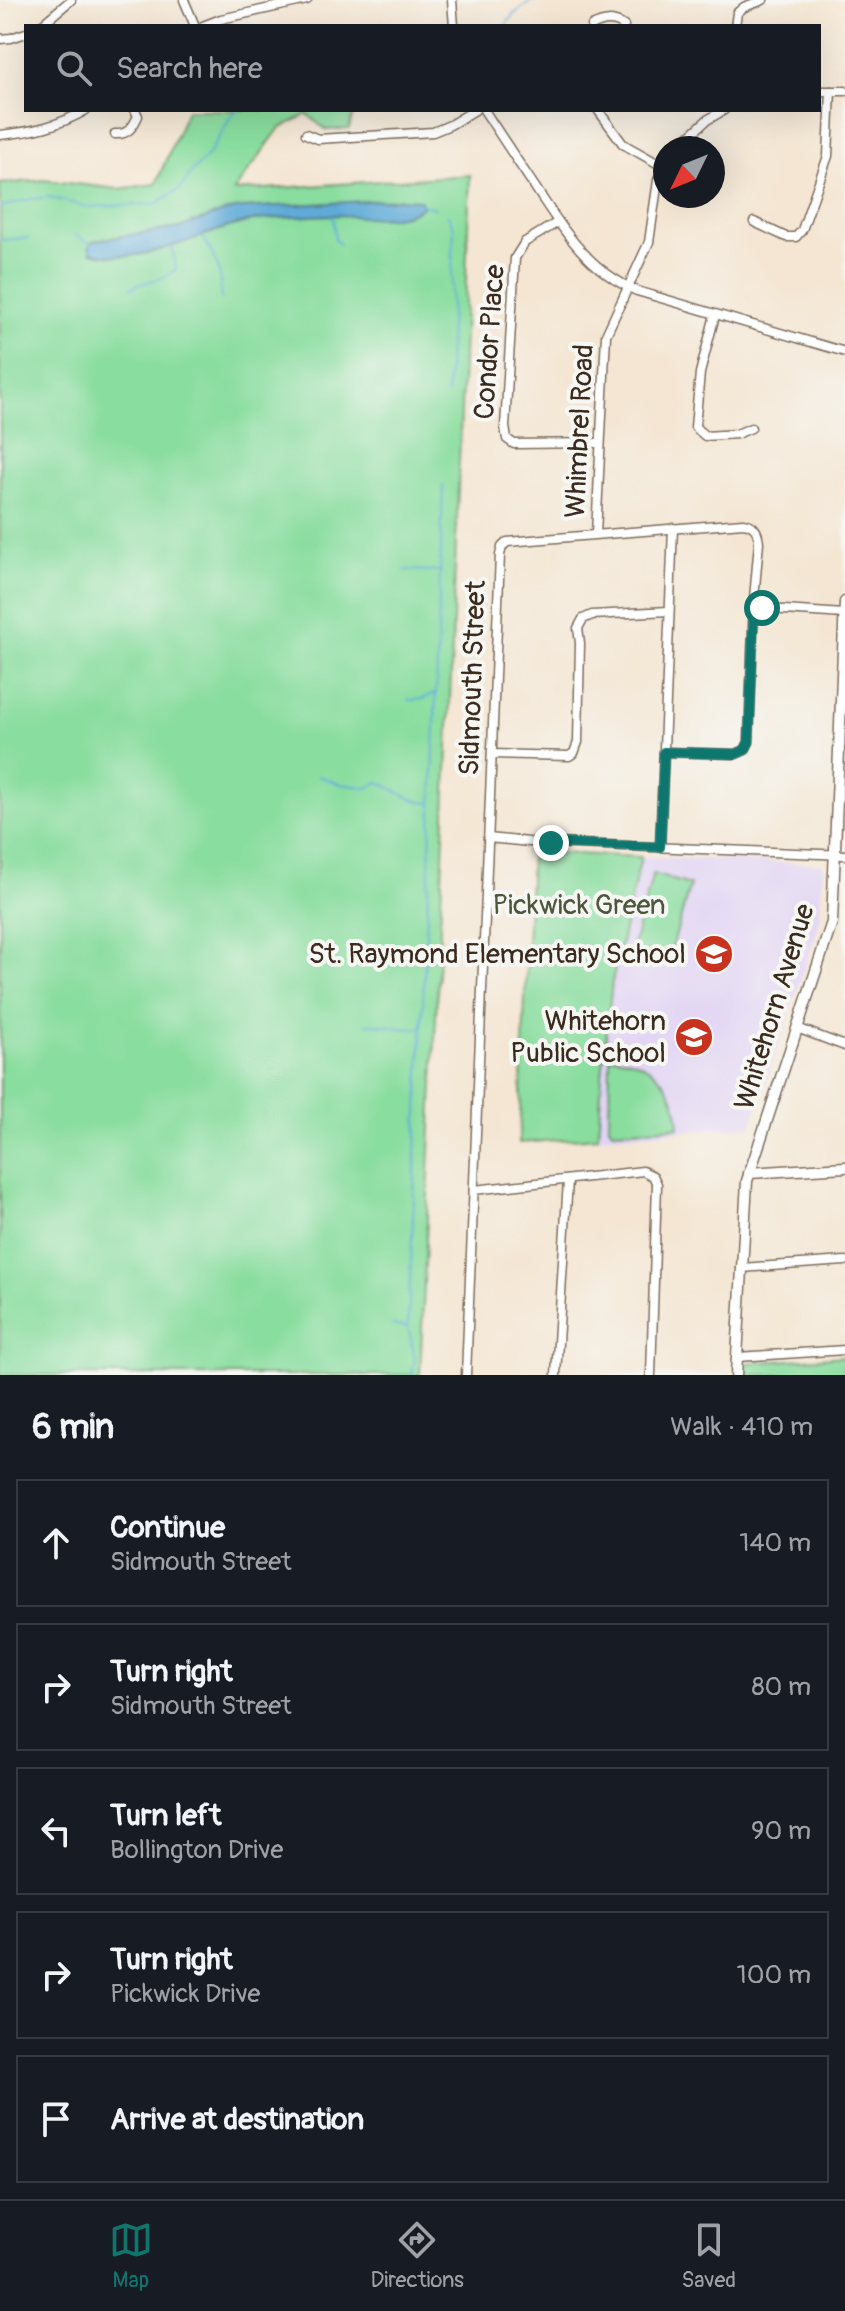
<!DOCTYPE html>
<html lang="en">
<head>
<meta charset="utf-8">
<style>
  :root { --surface:#171b24; --page:#242831; --text:#f1f3f6; --muted:#9ea1a6; --line:#363941; --accent:#0f766e }
  body { margin:0; font-family:Pangolin,sans-serif; background:var(--page); color:var(--text) }
  .compass { position:absolute; left:653px; top:136px; width:72px; height:72px; border-radius:50%; background:var(--surface); box-shadow:0 8px 32px #0002; rotate:227deg }
  .stop { position:absolute; width:24px; height:24px; margin:-18px; border:6px solid #0f766e; border-radius:50%; background:#fff }
  .stop.end { background:#0f766e; border-color:#fff; box-shadow:0 2px 8px #0008 }
  .list { margin:0; padding:0; list-style:none }
  h2 { display:flex; justify-content:space-between; align-items:center; height:104px; margin:0; padding:0 32px; font-size:34px }
  h2 small { font-size:26px; font-weight:400; color:var(--muted) }
  .list li { display:grid; grid-template-columns:52px 1fr auto; gap:24px; align-items:center; box-sizing:border-box; height:128px; margin:0 16px 16px; padding:0 16px; border:2px solid var(--line); border-radius:0px }
  .list b { display:block; font-size:30px; white-space:nowrap }
  .list p { margin:0; font-size:26px; white-space:nowrap; color:var(--muted) }
  .list em { font-size:26px; font-style:normal; color:var(--muted) }
  .icon { flex:none; width:44px; height:44px; fill:none; stroke:currentColor; stroke-width:2; stroke-linecap:round; stroke-linejoin:round }
  .map { position:relative; flex:none; width:845px; height:1375px; overflow:hidden }
  .search { position:absolute; background:var(--surface); box-shadow:0 8px 32px #0002; left:24px; right:24px; top:24px; height:88px; display:flex; align-items:center; gap:20px; box-sizing:border-box; padding:0 28px; border-radius:0px; color:var(--muted); font-size:30px }
  .sheet { height:824px; background:var(--surface) }
  nav { display:flex; justify-content:space-around; align-items:center; box-sizing:border-box; height:112px; border-top:2px solid var(--line); background:var(--surface); font-size:22px; color:var(--muted) }
  nav a { display:grid; justify-items:center; gap:4px }
  nav .on { color:var(--accent) }
  .map>svg:first-child { display:block }
  .built { fill:#e1d4f4 }
  .green { fill:#89dd9f; stroke:#62845e; stroke-width:2 }
  .water { fill:#5faad7; stroke:#4d6a7a; stroke-width:2 }
  .lines { fill:none; stroke-linecap:round; stroke-linejoin:round }
  .stream { stroke:#5faad7; stroke-width:2 }
  .minor-casing { stroke:#7c6c5d; stroke-width:11 }
  .tertiary-casing { stroke:#7c6c5d; stroke-width:13 }
  .minor { stroke:#fff; stroke-width:8 }
  .tertiary { stroke:#fff; stroke-width:10 }
  .route { stroke:#0f766e; stroke-width:10 }
  .labels { text-anchor:middle; dominant-baseline:central; stroke-width:8; stroke-linejoin:round; paint-order:stroke }
  .street-label { font-size:28px; fill:#3b2a1e; stroke:#f6f6f2 }
  .park-label { font-size:28px; fill:#4e573e; stroke:#f6f6f2 }
  .poi-label { font-size:28px; fill:#3b2a1e; stroke:#f6f6f2; text-anchor:end }
</style>
</head>
<body>
<div class="map">
<svg width="845" height="1375" viewBox="0 0 845 1375">
  <rect width="100%" height="100%" fill="#f6f6f2"/>
  <filter id="ink" filterUnits="userSpaceOnUse"><feTurbulence type="fractalNoise" baseFrequency=".0125" numOctaves="2"/><feDisplacementMap in="SourceGraphic" scale="16" xChannelSelector="R" yChannelSelector="G"/><feConvolveMatrix kernelMatrix="1 2 1 2 8 2 1 2 1" color-interpolation-filters="sRGB"/></filter>
  <filter id="wash" filterUnits="userSpaceOnUse"><feTurbulence type="fractalNoise" baseFrequency=".006" numOctaves="4" result="noise"/><feDisplacementMap in="SourceGraphic" scale="32" xChannelSelector="R" yChannelSelector="G"/><feGaussianBlur stdDeviation="1.8" result="paint"/><feColorMatrix in="noise" values="0 0 0 0 0 0 0 0 0 0 0 0 0 0 0 0 0 1.4 0 .05"/><feComposite in="paint" operator="in"/></filter>
  <g filter="url(#wash)">
    <rect width="100%" height="100%" fill="#f4e6d3"/>
    <!-- built -->
    <polygon class="built" points="641,857 823,864 819,925 751,1126 598,1137 602,1076 612,982"/>
    <!-- green -->
    <g class="green">
      <polygon points="187,110 354,110 349,129 326,130 307,114 279,129 234,191 470,175 449,725 420,1375 0,1375 0,184 43,180 118,189 156,184"/>
      <polygon points="531,852 641,857 612,982 602,1076 598,1137 519,1143"/>
      <polygon points="653,874 690,885 668,962 631,952"/>
      <path d="M610,1057C651,1058 677,1086 679,1127L613,1131L609,1127Z"/>
      <polygon points="845,1356 845,1375 747,1375 747,1363"/>
    </g>
    <!-- water -->
    <path class="water" d="M402,199L420,200L423,206C402,225 359,215 333,215C308,216 283,217 259,220C203,228 148,269 91,252L89,246L93,241L102,239L179,228L226,211L241,208Z"/>
    <g class="lines">
      <!-- stream -->
      <g class="stream">
        <polyline points="505,26 513,15 533,0"/>
        <polyline points="423,205 435,208"/>
        <polyline points="0,207 31,199 49,197 86,207 156,204 180,189 191,173 209,154 233,113 237,110"/>
        <polyline points="333,216 335,240 340,244"/>
        <polyline points="75,235 91,244"/>
        <path d="M203,237C218,263 221,268 221,299"/>
        <polyline points="0,240 28,238"/>
        <path d="M131,288C146,279 164,282 176,269L172,248"/>
        <polyline points="447,395 454,228 448,215"/>
        <polyline points="405,570 440,571"/>
        <polyline points="408,700 422,699 434,694"/>
        <path d="M318,776L340,784L368,788L378,782C398,789 409,803 431,803"/>
        <polyline points="367,947 400,947 417,951 424,948"/>
        <path d="M366,1024C385,1022 409,1034 423,1026"/>
        <polyline points="392,1325 406,1327"/>
        <polyline points="412,1375 415,1359 408,1325 432,807 443,485"/>
      </g>
    </g>
  </g>
  <g filter="url(#ink)">
    <g class="lines">
      <!-- minor casing -->
      <g class="minor-casing">
        <g id="minor">
          <polyline points="184,0 195,26"/>
          <polyline points="452,0 454,26"/>
          <polyline points="40,26 71,0"/>
          <polyline points="203,26 221,19 307,0"/>
          <path d="M592,26C604,20 613,19 624,26"/>
          <polyline points="735,26 737,13 744,7 763,0"/>
          <polyline points="0,39 11,38 26,33"/>
          <polyline points="819,91 845,91"/>
          <path d="M484,110C501,136 518,162 535,187C562,229 589,271 637,291L845,352"/>
          <polyline points="598,110 623,144 664,167"/>
          <path d="M115,134C128,135 133,127 138,116L135,110"/>
          <polyline points="306,134 318,139 433,132 450,125 475,110"/>
          <path d="M0,135C31,132 59,126 86,110"/>
          <polyline points="676,148 707,120 724,110"/>
          <polyline points="558,222 525,242 515,258 505,427 507,439 514,444 599,443"/>
          <polyline points="754,222 786,237 796,237 802,230 828,156 831,91"/>
          <polyline points="715,315 700,373 695,427 705,436 737,434 751,428"/>
          <polyline points="596,534 606,335 649,242 658,180 665,164"/>
          <polyline points="754,608 844,614"/>
          <polyline points="492,754 569,756 574,753 578,742 580,643 578,628 583,619 592,615 669,611"/>
          <polyline points="488,838 529,842 845,855"/>
          <polyline points="660,847 673,528"/>
          <polyline points="797,1028 845,1046"/>
          <polyline points="474,1190 643,1171 653,1176 657,1184 651,1375"/>
          <polyline points="741,1268 845,1261"/>
          <polyline points="737,1357 845,1350"/>
          <path d="M466,1375L500,555L502,547L507,542L743,523C754,524 758,531 759,542L754,599L749,742L745,750L736,754L664,752"/>
          <polyline points="556,1375 568,1180"/>
        </g>
      </g>
      <!-- tertiary casing -->
      <g class="tertiary-casing">
        <g id="tertiary">
          <polyline points="749,1173 845,1167"/>
          <polyline points="736,1375 747,1181 832,922 845,602"/>
        </g>
      </g>
      <!-- minor -->
      <use href="#minor" class="minor"/>
      <!-- tertiary -->
      <use href="#tertiary" class="tertiary"/>
    </g>
  </g>
  <g class="lines" filter="url(#ink)">
    <!-- route -->
    <polyline class="route" points="551,843 660,847 664,752 736,754 745,750 749,742 754,608 762,608"/>
  </g>
  <!-- icons -->
  <defs>
    <g id="school-disc" transform="scale(2)"><circle r="9.5" fill="#c8321e" stroke="#f6f6f2"/><path d="M0-5L7-2L0 1L-7-2ZM-4 1L0 2.5L4 1V4Q0 6-4 4Z" fill="#fff"/></g>
  </defs>
  <g fill-rule="evenodd">
    <use href="#school-disc" x="714" y="954"/>
    <use href="#school-disc" x="694" y="1037"/>
  </g>
  <g class="labels">
    <!-- street labels -->
    <g class="street-label">
      <text transform="translate(490 342) rotate(-86)">Condor Place</text>
      <text transform="translate(580 431) rotate(-87)">Whimbrel Road</text>
      <text transform="translate(473 678) rotate(-88)">Sidmouth Street</text>
      <text transform="translate(775 1007) rotate(-73)">Whitehorn Avenue</text>
    </g>
    <!-- park labels -->
    <g class="park-label">
      <text x="579" y="905">Pickwick Green</text>
    </g>
    <!-- poi labels -->
    <g class="poi-label">
      <text x="686" y="954">St. Raymond Elementary School</text>
      <text x="666" y="1021">Whitehorn<tspan x="666" dy="32">Public School</tspan></text>
    </g>
  </g>
</svg>
<svg class="compass" viewBox="-18 -18 36 36"><path d="M0-13l5 13h-10z" fill="#e53935"/><path d="M0 13l5-13h-10z" fill="#9ea1a6"/></svg>
<div class="stop" style="left:762px;top:608px"></div>
<div class="stop end" style="left:551px;top:843px"></div>
<div class="search"><svg class="icon" aria-label="search" viewBox="0 0 24 24"><circle cx="10" cy="10" r="6"/><path d="M15 15l6 6"/></svg>Search here</div>
</div>
<section class="sheet">
<h2>6 min<small>Walk · 410 m</small></h2>
<ul class="list">
<li><svg class="icon" aria-label="ahead" viewBox="0 0 24 24"><path d="M12 20V5M6 11l6-6 6 6"/></svg><div><b>Continue</b><p>Sidmouth Street</p></div><em>140 m</em></li>
<li><svg class="icon" aria-label="right" viewBox="0 0 24 24"><path d="M7 20v-9h11M14 6l5 5-5 5"/></svg><div><b>Turn right</b><p>Sidmouth Street</p></div><em>80 m</em></li>
<li><svg class="icon" aria-label="left" viewBox="0 0 24 24"><path d="M17 20v-9H6M10 6l-5 5 5 5"/></svg><div><b>Turn left</b><p>Bollington Drive</p></div><em>90 m</em></li>
<li><svg class="icon" aria-label="right" viewBox="0 0 24 24"><path d="M7 20v-9h11M14 6l5 5-5 5"/></svg><div><b>Turn right</b><p>Pickwick Drive</p></div><em>100 m</em></li>
<li><svg class="icon" aria-label="arrive" viewBox="0 0 24 24"><path d="M6 21V4h12l-3 4 3 4H6"/></svg><div><b>Arrive at destination</b></div></li>
</ul>
</section>
<nav>
<a class="on"><svg class="icon" aria-label="map" viewBox="0 0 24 24"><path d="M3 6l6-2 6 2 6-2v14l-6 2-6-2-6 2zM9 4v14M15 6v14"/></svg>Map</a>
<a><svg class="icon" aria-label="directions" viewBox="0 0 24 24"><path d="M12 3l9 9-9 9-9-9zM9 14v-3h6M13 9l2 2-2 2"/></svg>Directions</a>
<a><svg class="icon" aria-label="saved" viewBox="0 0 24 24"><path d="M7 4h10v16l-5-4-5 4z"/></svg>Saved</a>
</nav>
</body>
</html>
